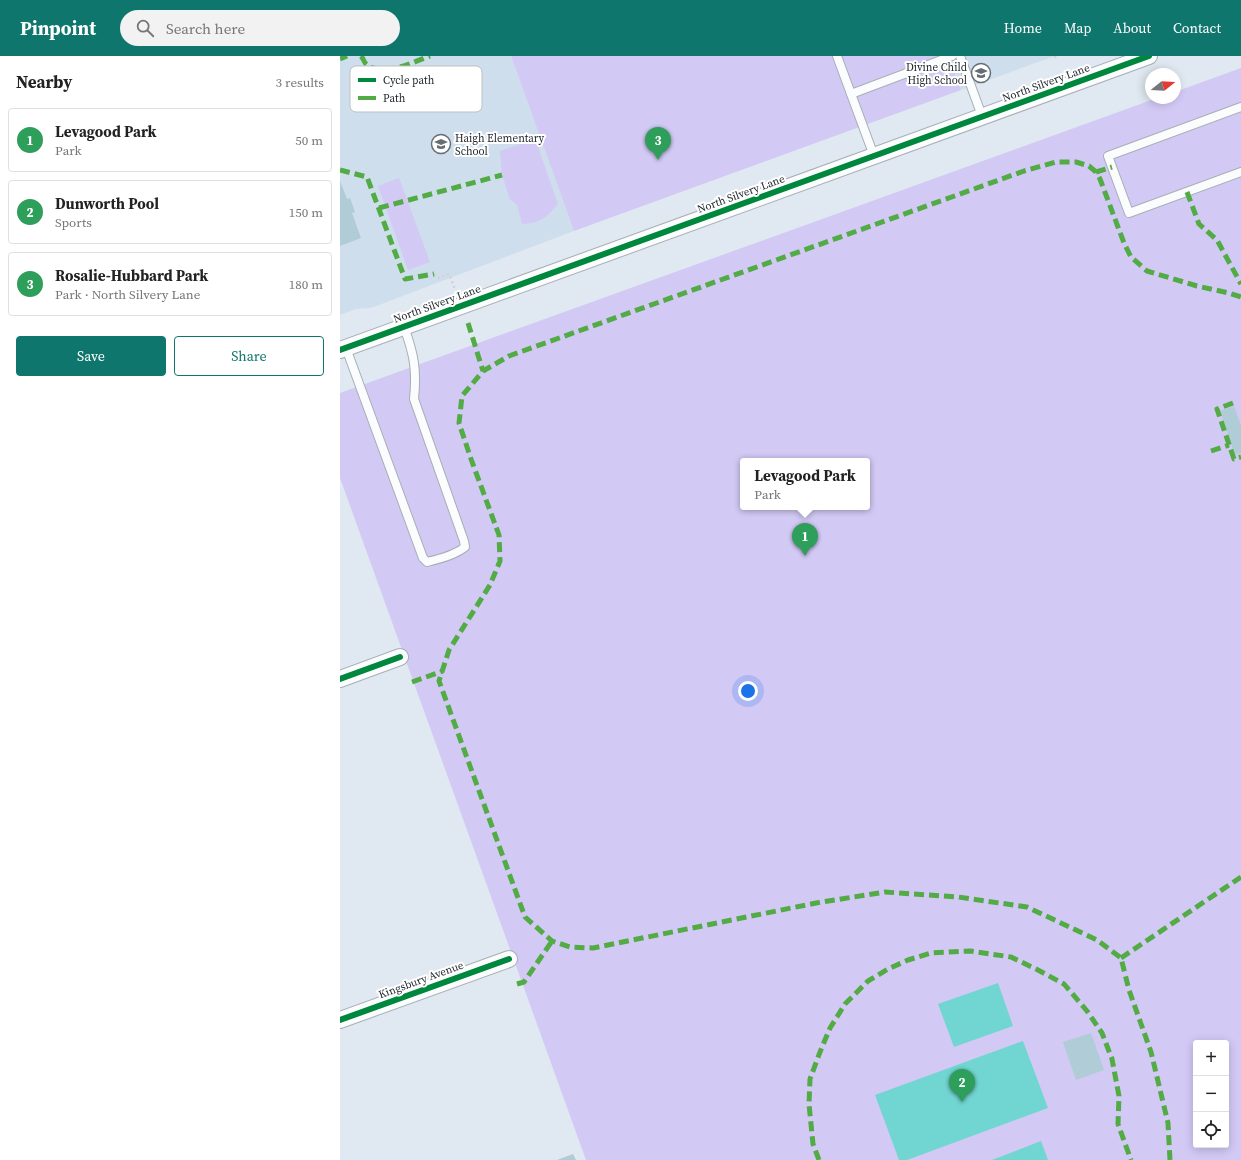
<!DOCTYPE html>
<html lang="en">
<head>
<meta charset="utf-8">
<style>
  :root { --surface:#fff; --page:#f2f2f2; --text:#222; --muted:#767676; --line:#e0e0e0; --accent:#0f766e }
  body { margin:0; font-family:"Source Serif 4",serif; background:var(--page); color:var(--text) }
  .controls { position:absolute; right:12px; bottom:12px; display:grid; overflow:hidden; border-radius:4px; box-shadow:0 2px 10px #0003 }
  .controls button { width:36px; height:36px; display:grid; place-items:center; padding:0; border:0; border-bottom:1px solid var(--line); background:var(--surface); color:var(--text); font:20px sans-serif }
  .compass { position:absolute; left:805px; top:12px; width:36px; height:36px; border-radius:50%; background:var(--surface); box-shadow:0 2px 10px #0003; rotate:72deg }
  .you { position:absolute; left:408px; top:635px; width:14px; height:14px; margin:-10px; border:3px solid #fff; border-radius:50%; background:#1a73e8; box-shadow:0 0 0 6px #1a73e833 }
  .badge { display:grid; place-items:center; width:26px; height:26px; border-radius:50%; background:var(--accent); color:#fff; font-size:13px; font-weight:700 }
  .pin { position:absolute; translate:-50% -33px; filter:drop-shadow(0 1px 2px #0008) }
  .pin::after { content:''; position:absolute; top:21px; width:14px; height:12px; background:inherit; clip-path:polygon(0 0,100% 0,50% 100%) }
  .popup { position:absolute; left:400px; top:402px; width:130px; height:52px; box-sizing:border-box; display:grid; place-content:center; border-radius:4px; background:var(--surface); filter:drop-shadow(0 1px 3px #0005); font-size:13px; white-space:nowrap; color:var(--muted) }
  .popup b { font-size:15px; color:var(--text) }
  .popup::after { content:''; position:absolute; left:50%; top:100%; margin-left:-8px; border:8px solid transparent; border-top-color:var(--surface) }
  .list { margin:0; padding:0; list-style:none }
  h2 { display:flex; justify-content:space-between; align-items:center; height:52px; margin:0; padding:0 16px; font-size:17px }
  h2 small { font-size:13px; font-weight:400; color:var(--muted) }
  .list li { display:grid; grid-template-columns:26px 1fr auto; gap:12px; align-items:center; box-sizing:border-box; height:64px; margin:0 8px 8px; padding:0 8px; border:1px solid var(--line); border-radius:4px }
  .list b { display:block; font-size:15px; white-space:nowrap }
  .list p { margin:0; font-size:13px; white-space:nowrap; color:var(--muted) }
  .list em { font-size:13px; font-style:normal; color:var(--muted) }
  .actions { display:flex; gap:8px; padding:12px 16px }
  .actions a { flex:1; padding:9px 0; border:1px solid var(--accent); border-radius:4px; text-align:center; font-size:14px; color:var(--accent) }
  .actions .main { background:var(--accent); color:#fff }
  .icon { flex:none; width:22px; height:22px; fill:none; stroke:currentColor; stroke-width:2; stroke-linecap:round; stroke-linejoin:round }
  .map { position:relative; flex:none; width:901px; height:1104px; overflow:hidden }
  header { display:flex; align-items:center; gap:24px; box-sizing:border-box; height:56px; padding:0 20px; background:var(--accent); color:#fff }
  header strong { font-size:19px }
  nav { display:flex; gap:22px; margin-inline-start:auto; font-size:14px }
  .search { width:280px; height:36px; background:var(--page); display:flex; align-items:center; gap:10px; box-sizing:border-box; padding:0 14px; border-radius:22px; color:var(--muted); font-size:15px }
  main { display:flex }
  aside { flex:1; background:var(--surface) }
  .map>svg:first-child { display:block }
  .built { fill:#cfdeec }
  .green { fill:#d2c9f5; fill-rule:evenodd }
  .water { fill:#71d5d1 }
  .building { fill:#b0ccd6 }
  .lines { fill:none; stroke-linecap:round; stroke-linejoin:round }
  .lane-casing { stroke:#a8afb4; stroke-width:10 }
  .street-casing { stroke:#a8afb4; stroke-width:18 }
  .path { stroke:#d0d2d4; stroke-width:2.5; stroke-dasharray:2 3; stroke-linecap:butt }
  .lane { stroke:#fafcfd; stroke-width:8 }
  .street { stroke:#fafcfd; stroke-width:16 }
  .quiet { stroke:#53ab45; stroke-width:5; stroke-dasharray:10 5; stroke-linecap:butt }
  .cycleway-casing { stroke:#fff; stroke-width:8 }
  .cycleway { stroke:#00873e; stroke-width:6 }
  .labels { text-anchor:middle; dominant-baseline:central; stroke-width:4; stroke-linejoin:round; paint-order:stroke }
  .poi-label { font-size:11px; fill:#242a2f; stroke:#fff; text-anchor:end }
  .street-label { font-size:11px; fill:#242a2f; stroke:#fff }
  .key { fill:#fff; stroke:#bdbfc1; stroke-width:1 }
  .key-label { font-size:11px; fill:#242a2f }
</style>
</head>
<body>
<header>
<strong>Pinpoint</strong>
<div class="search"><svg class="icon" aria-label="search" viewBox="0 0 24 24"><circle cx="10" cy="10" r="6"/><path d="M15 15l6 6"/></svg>Search here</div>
<nav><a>Home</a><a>Map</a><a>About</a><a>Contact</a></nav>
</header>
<main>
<aside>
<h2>Nearby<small>3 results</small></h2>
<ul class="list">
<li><span class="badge" style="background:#2e9e5b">1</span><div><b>Levagood Park</b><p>Park</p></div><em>50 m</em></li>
<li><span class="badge" style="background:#2e9e5b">2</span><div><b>Dunworth Pool</b><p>Sports</p></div><em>150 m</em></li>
<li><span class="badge" style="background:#2e9e5b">3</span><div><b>Rosalie-Hubbard Park</b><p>Park · North Silvery Lane</p></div><em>180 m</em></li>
</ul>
<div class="actions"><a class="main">Save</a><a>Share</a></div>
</aside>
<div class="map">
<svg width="901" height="1104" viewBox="0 0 901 1104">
  <rect width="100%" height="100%" fill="#e0e9f1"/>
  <!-- built -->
  <g class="built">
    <polygon points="0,0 171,0 234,175 31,252 16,253 0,259"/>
    <polygon points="608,0 715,0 621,34"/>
  </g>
  <!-- green -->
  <g class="green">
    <polygon points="171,0 608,0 621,34 234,175"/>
    <path d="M901,12V1104H246L0,422V337L817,42H835V36ZM403,405H527V451H403ZM856,987H886V1089H856Z"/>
    <path d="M196,85L218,148C206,162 200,167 182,168L177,149L170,143L162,119L160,95L183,87Z"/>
    <polygon points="59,122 90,206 68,214 38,130"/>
  </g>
  <!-- water -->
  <g class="water">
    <polygon points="658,927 673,970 614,991 598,948"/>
    <polygon points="683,985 708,1052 567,1104 559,1104 535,1039"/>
    <polygon points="701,1085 708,1104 652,1104"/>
  </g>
  <!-- building -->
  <g class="building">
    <polygon points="0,125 7,143 10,142 15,156 12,157 21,182 0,190"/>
    <polygon points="894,350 901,370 901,397 895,399 880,355"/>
    <polygon points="751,977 764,1014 736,1024 723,986"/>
    <polygon points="233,1098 236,1104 217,1104"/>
  </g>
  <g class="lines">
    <!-- lane casing -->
    <g class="lane-casing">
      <g id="lane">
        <polyline points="497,0 534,100"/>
        <polyline points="620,0 642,60"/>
        <polyline points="511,38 612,0"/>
        <polyline points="901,51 768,100 789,157 901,116"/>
        <path d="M6,292L83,502L87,506C100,503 115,499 125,491L124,485L74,343C77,314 74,298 64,271"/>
      </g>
    </g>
    <!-- street casing -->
    <g class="street-casing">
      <g id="street">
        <polyline points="0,294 809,0"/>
        <polyline points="0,623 60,601"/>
        <polyline points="0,964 169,903"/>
      </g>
    </g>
    <!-- path -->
    <g class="path">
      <polyline points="715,0 716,4"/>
      <polyline points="94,218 99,222 109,218 115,233"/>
    </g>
    <!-- lane -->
    <use href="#lane" class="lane"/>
    <!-- street -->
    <use href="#street" class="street"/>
    <!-- quiet -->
    <g class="quiet">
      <path d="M21,0C23,2 24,6 26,8C42,22 73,6 90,0"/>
      <polyline points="0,3 7,0"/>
      <polyline points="0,114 27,121 65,223 94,218"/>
      <polyline points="756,116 772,111"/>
      <polyline points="847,136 859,168 877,184 901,228"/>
      <polyline points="39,152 162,119"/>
      <polyline points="128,267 143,315"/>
      <polyline points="893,347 877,353 894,403 901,401"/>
      <polyline points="871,395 889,389"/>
      <polyline points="72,626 103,615"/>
      <polyline points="781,902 901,821"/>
      <polyline points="177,928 184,926 212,885"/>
      <polyline points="479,1104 473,1088 469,1048 470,1023 480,996 490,972 505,948 528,925 548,913 568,904 591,897 630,895 671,901 698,914 724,928 747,955 762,977 772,1003 779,1040 778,1068 791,1104"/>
      <polyline points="830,1104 828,1067 811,996 789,934 781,902 757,884 687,851 618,841 545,836 476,847 253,892 230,891 212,885 185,861 99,625 109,594 150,529 160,505 159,479 131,403 119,367 122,340 143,315 169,300 684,115 716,106 736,106 749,110 756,116 760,123 784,187 791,201 807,215 857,230 889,237 901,241"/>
    </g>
    <!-- cycleway casing -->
    <g class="cycleway-casing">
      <g id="cycleway">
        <polyline points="0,294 809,0"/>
        <polyline points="0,623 60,601"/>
        <polyline points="0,964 169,903"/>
      </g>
    </g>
    <!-- cycleway -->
    <use href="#cycleway" class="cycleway"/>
  </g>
  <!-- icons -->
  <defs>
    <g id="school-ring" transform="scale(1)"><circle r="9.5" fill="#fff" stroke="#666d73" stroke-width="1.5"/><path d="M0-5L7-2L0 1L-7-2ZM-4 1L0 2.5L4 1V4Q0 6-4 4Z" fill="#666d73"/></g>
  </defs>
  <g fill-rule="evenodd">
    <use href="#school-ring" x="641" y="17"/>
    <use href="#school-ring" x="101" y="88"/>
  </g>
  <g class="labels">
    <!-- poi labels -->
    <g class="poi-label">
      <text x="627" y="11">Divine Child<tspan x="627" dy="13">High School</tspan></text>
      <text x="115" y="82" text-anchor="start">Haigh Elementary<tspan x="115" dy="13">School</tspan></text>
    </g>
    <!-- street labels -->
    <g class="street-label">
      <text transform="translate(706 27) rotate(-20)">North Silvery Lane</text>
      <text transform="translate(401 138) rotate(-20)">North Silvery Lane</text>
      <text transform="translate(97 248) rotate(-20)">North Silvery Lane</text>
      <text transform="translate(81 924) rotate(-20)">Kingsbury Avenue</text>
    </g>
  </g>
  <!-- legend -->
  <rect x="10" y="10" width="132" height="46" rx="6" class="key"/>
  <rect x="18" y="22" width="18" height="4" fill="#00873e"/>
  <rect x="18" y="40" width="18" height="4" fill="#53ab45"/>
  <g class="key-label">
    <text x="43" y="28">Cycle path</text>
    <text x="43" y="46">Path</text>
  </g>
</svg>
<div class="controls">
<button>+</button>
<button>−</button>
<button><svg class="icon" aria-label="locate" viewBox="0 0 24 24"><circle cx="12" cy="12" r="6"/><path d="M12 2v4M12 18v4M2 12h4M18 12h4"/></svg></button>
</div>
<svg class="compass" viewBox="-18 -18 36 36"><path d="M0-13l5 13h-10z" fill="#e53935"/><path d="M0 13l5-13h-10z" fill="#767676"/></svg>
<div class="you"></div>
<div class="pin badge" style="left:465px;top:500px;background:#2e9e5b">1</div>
<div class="popup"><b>Levagood Park</b>Park</div>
<div class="pin badge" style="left:622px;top:1046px;background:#2e9e5b">2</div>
<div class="pin badge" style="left:318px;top:104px;background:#2e9e5b">3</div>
</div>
</main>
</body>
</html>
